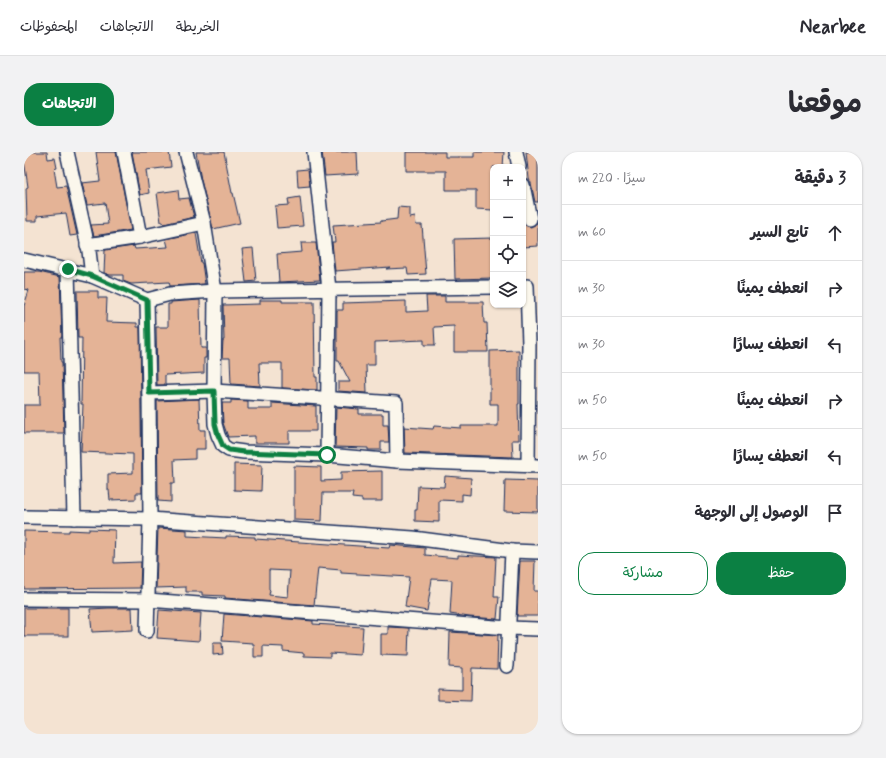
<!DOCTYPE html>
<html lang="ar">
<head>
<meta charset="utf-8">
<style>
  :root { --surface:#fff; --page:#f2f2f3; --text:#2b2b33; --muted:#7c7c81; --line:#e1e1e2; --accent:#0b8043 }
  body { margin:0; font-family:Mynerve,"Playpen Sans Arabic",sans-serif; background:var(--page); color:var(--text); direction:rtl }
  .controls { position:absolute; right:12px; top:12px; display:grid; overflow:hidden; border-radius:8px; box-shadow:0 1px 3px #0004 }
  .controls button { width:36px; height:36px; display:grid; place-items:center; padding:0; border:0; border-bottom:1px solid var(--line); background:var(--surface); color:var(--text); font:20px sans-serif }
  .stop { position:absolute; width:12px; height:12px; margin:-9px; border:3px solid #0b8043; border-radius:50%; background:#fff }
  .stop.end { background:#0b8043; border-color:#fff; box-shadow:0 1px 4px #0008 }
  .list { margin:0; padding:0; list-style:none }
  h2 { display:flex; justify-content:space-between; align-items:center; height:52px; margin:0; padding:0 16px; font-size:17px }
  h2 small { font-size:13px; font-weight:400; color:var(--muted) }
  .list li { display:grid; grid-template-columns:26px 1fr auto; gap:12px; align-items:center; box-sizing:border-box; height:56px; padding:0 16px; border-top:1px solid var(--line) }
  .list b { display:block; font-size:15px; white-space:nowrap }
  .list em { font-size:13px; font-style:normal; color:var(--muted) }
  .actions { display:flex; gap:8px; padding:12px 16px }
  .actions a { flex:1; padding:9px 0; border:1px solid var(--accent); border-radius:16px; text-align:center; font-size:14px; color:var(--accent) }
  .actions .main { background:var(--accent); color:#fff }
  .icon { flex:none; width:22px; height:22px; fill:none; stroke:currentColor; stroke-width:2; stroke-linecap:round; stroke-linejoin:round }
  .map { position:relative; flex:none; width:514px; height:582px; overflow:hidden; direction:ltr; border-radius:16px }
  header { display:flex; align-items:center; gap:24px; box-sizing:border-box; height:56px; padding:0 20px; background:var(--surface); border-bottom:1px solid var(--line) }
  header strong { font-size:19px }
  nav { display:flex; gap:22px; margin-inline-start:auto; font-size:14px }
  .intro { display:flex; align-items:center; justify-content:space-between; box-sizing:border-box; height:96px; padding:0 24px }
  h1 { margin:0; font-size:28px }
  .button { padding:10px 18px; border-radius:16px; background:var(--accent); color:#fff; font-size:14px; font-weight:700 }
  main { display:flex; gap:24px; padding:0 24px }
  aside { flex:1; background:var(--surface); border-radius:16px; box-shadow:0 1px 3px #0004 }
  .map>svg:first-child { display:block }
  .building { fill:#e4b396; stroke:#1b2f5e; fill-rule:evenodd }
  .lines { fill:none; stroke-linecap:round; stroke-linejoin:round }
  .minor-casing { stroke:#1b2f5e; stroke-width:16 }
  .minor { stroke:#fbf7ec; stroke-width:13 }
  .route { stroke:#0b8043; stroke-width:5 }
</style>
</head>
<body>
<header>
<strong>Nearbee</strong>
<nav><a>الخريطة</a><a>الاتجاهات</a><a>المحفوظات</a></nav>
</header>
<div class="intro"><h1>موقعنا</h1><a class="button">الاتجاهات</a></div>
<main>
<aside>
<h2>3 دقيقة<small>سيرًا · 220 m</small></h2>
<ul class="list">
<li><svg class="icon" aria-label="ahead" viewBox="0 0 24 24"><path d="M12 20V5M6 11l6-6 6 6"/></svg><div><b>تابع السير</b></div><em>60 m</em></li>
<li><svg class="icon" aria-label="right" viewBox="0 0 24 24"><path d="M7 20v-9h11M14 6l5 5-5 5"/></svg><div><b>انعطف يمينًا</b></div><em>30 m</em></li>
<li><svg class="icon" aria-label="left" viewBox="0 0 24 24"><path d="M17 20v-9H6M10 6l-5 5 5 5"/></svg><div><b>انعطف يسارًا</b></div><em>30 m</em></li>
<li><svg class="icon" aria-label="right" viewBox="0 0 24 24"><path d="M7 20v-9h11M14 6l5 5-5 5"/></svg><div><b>انعطف يمينًا</b></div><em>50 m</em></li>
<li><svg class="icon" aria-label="left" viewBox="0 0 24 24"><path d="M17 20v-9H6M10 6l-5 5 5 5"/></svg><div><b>انعطف يسارًا</b></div><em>50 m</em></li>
<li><svg class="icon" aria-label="arrive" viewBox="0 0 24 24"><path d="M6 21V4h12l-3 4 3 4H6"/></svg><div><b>الوصول إلى الوجهة</b></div></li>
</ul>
<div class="actions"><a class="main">حفظ</a><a>مشاركة</a></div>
</aside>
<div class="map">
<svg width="514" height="582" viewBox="0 0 514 582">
  <rect width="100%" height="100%" fill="#f4e3d2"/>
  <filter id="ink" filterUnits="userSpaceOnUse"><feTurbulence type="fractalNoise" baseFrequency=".025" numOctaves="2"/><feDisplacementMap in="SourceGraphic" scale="8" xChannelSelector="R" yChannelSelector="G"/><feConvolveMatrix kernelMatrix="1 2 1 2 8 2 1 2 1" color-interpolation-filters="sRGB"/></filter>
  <g filter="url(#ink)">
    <!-- building -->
    <g class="building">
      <polygon points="0,0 23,0 24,7 31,6 33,16 30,17 33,35 42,34 53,83 46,84 42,61 13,64 13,69 3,69 2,36 4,35 0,8"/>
      <polygon points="72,0 92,0 107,78 70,84 67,73 84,72 81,51 63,53 58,31 76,29"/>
      <polygon points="108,0 145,0 147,15 122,18 125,41 116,43"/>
      <polygon points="172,0 200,0 208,41 209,41 216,71 189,77 177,28"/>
      <polygon points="298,0 333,0 334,22 301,24"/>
      <polygon points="382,0 421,0 421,5 450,5 450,0 480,0 479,15 469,15 469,58 452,57 452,38 422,38 422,19 382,19"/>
      <polygon points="502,0 514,0 514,50 511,50 507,31 505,27"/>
      <polygon points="284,17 286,34 274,35 273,18"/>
      <polygon points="154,38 155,47 165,46 170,65 140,72 139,70 137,70 133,41"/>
      <polygon points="276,45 279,74 253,76 251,54 265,53 264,47"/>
      <polygon points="374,55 386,56 386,66 391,65 392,73 398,73 402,122 384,123 383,116 362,117 366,115 311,119 308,90 311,90 309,73 357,70 357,69 373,67"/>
      <polygon points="512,71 514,71 514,94 499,95 499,72 503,74 507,75"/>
      <polygon points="172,81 177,111 178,111 181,132 146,134 145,130 107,132 99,129 99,123 86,123 80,121 81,98 110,94 111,97 144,95 142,87"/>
      <polygon points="469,86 469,126 431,127 430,87"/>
      <polygon points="277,91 292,91 296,128 255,130 253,102 278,100"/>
      <polygon points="229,96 232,129 222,130 218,97"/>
      <polygon points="0,120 15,120 36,125 38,185 36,185 37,210 38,210 40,281 0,281 0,253 16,253 15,219 0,219 0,154 5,138 0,137"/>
      <polygon points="53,139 74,139 74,146 83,146 82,170 113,171 113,175 116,175 118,341 112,341 112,347 86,348 85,338 84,338 84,322 109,321 109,302 57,300 59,252 57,252 58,186 54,186"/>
      <polygon points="402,144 421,144 421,150 459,150 460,171 463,171 464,200 430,200 430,174 410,175 411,193 400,193 400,188 351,190 351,213 342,213 343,241 314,239 314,230 326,230 315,209 313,209 313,158 319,158 319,151 382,149 382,160 403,159"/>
      <polygon points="176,148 177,196 182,196 182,206 180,206 180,221 141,223 141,233 133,233 132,175 144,175 144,152 147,152 147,150"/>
      <polygon points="236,148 258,148 258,150 290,150 291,225 293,225 293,238 258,236 258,211 235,211 236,234 207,232 206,206 198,206 199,188 200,188 199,153 236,152"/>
      <polygon points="495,198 495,252 494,252 495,288 488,288 489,305 381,301 380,275 409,277 410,274 437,276 437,274 474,274 474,252 466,252 466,199"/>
      <polygon points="175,247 176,278 181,278 181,297 171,297 171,307 150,308 151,331 147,331 147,350 134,349 133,249"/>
      <polygon points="207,248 224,249 224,257 248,257 248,251 292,254 292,279 265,279 265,291 231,291 231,284 204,285 199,271 198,251 207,251"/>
      <polygon points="312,255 335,257 335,262 359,262 359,273 364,273 364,274 365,290 357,290 357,298 344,298 344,296 311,295"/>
      <polygon points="210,312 238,313 237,339 210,338"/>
      <polygon points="270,314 297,315 297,329 317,328 317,320 358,319 358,349 338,349 338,347 328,346 329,341 299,341 298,369 270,368"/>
      <polygon points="421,324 447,326 446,343 438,342 438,349 415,348 415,370 391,369 391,358 393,358 394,334 420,335"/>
      <polygon points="481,328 514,329 514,360 480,359"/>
      <path d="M134,376L163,378V384L202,386V384L231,385V387L365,396L366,393L401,396V403L434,406V403L472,405L470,445H475L473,467L445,465L426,462L428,428L408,427L403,459L381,455L385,425L317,421V418L294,416L290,453L201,446V444L178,443V440H162V435L132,436ZM245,418L266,419L264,445L245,443L246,438L245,437Z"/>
      <polygon points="65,377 91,378 90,411 117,410 116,436 0,437 0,379 45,380 45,378 65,379"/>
      <polygon points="496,409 511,409 510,439 514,439 514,464 493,464"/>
      <rect x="0" y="456" width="44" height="28"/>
      <polygon points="85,456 108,456 109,478 68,480 66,457"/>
      <polygon points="135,458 177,461 175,489 133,486"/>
      <polygon points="200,462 289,469 289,472 339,475 337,503 306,501 306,505 280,504 280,501 259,499 259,495 239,494 239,505 230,505 230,493 229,493 229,491 198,489"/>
      <polygon points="364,475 385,476 384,504 357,503 357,482 364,482"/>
      <polygon points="426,480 474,483 473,517 448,516 447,549 414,548 414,537 438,538 438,516 425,515"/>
      <polygon points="189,491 198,491 199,502 189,503"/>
    </g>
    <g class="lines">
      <!-- minor casing -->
      <g class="minor-casing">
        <g id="minor">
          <polyline points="43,0 65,99 68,124"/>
          <polyline points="100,0 116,85"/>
          <polyline points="162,0 180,71 191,139 190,239 191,272 194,283 199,294 205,298 220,300 303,303 373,309 514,314"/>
          <polyline points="290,0 305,137 303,303"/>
          <polyline points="492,0 495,15"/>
          <polyline points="499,33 506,67"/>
          <polyline points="63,93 116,85 180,71"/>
          <polyline points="0,108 68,124 123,148 146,142 191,139 469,135"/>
          <polyline points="44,117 50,366"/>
          <polyline points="503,134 505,192 504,314"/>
          <polyline points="123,148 125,241 126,367 123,479"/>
          <polyline points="125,241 190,239 372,251 373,309"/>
          <polyline points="0,365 126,367 389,386 488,399 514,400"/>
          <polyline points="0,447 124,448 484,476 514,477"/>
          <polyline points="483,514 488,399"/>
        </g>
      </g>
      <!-- minor -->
      <use href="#minor" class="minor"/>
    </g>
  </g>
  <g class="lines" filter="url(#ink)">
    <!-- route -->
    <polyline class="route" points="44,117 68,124 123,148 125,241 190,239 191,272 194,283 199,294 205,298 220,300 303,303"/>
  </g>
</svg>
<div class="controls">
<button>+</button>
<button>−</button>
<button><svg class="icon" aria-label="locate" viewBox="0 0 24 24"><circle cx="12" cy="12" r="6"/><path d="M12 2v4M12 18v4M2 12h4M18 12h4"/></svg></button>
<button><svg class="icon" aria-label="layers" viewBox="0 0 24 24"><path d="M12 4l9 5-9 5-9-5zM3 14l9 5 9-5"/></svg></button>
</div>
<div class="stop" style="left:303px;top:303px"></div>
<div class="stop end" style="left:44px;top:117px"></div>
</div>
</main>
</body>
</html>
